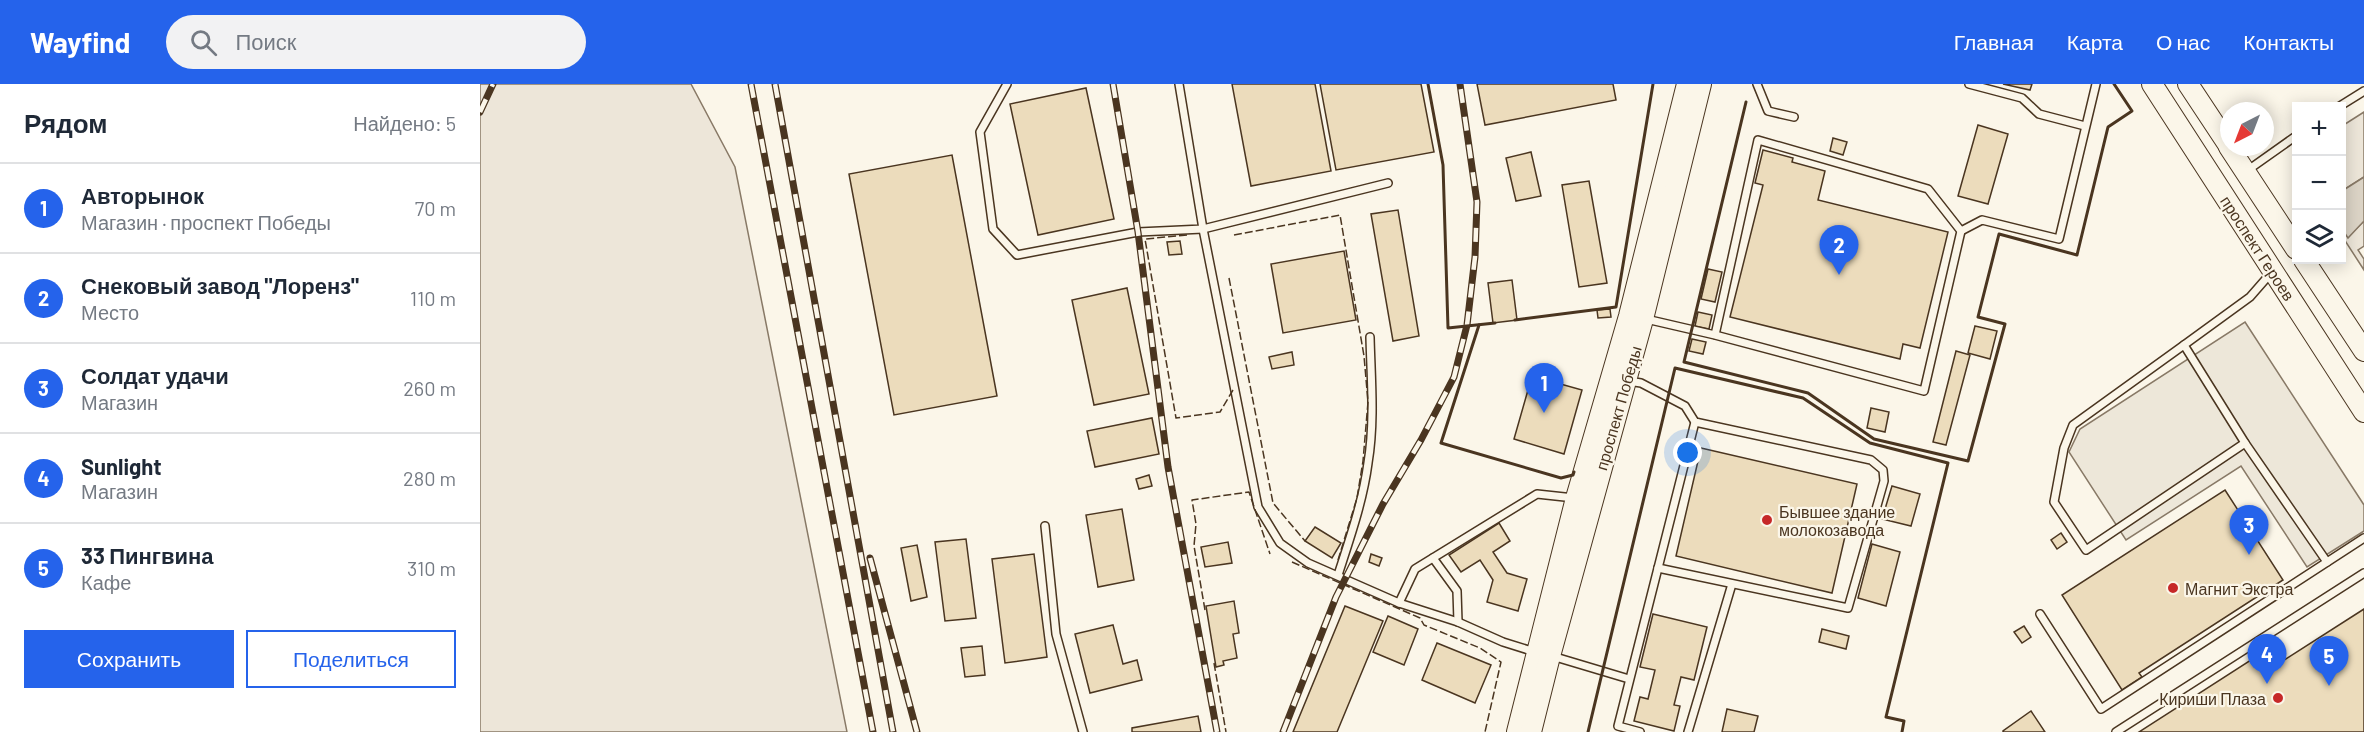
<!DOCTYPE html>
<html lang="ru">
<head>
<meta charset="utf-8">
<style>
  :root { --surface:#fff; --page:#f2f2f3; --text:#1f2937; --muted:#747a83; --line:#e0e1e3; --accent:#2563eb }
  body { margin:0; font-family:Barlow,sans-serif; background:var(--page); color:var(--text) }
  .controls { position:absolute; right:18px; top:18px; display:grid; overflow:hidden; border-radius:0px; box-shadow:0 3px 15px #0003 }
  .controls button { width:54px; height:54px; display:grid; place-items:center; padding:0; border:0; border-bottom:2px solid var(--line); background:var(--surface); color:var(--text); font:30px sans-serif }
  .compass { position:absolute; left:1740px; top:18px; width:54px; height:54px; border-radius:50%; background:var(--surface); box-shadow:0 3px 15px #0003; rotate:222deg }
  .you { position:absolute; left:1208px; top:369px; width:21px; height:21px; margin:-15px; border:4px solid #fff; border-radius:50%; background:#1a73e8; box-shadow:0 0 0 9px #1a73e833 }
  .badge { display:grid; place-items:center; width:39px; height:39px; border-radius:50%; background:var(--accent); color:#fff; font-size:20px; font-weight:700 }
  .pin { position:absolute; translate:-50% -50px; filter:drop-shadow(0 2px 3px #0008) }
  .pin::after { content:''; position:absolute; top:32px; width:21px; height:18px; background:inherit; clip-path:polygon(0 0,100% 0,50% 100%) }
  .list { margin:0; padding:0; list-style:none }
  h2 { display:flex; justify-content:space-between; align-items:center; height:78px; margin:0; padding:0 24px; font-size:26px }
  h2 small { font-size:20px; font-weight:400; color:var(--muted) }
  .list li { display:grid; grid-template-columns:39px 1fr auto; gap:18px; align-items:center; box-sizing:border-box; height:90px; padding:0 24px; border-top:2px solid var(--line) }
  .list b { display:block; font-size:22px; white-space:nowrap }
  .list p { margin:0; font-size:20px; white-space:nowrap; color:var(--muted) }
  .list em { font-size:20px; font-style:normal; color:var(--muted) }
  .actions { display:flex; gap:12px; padding:18px 24px }
  .actions a { flex:1; padding:14px 0; border:2px solid var(--accent); border-radius:0px; text-align:center; font-size:21px; color:var(--accent) }
  .actions .main { background:var(--accent); color:#fff }
  .icon { flex:none; width:33px; height:33px; fill:none; stroke:currentColor; stroke-width:2; stroke-linecap:round; stroke-linejoin:round }
  .map { position:relative; flex:none; width:1884px; height:648px; overflow:hidden }
  header { display:flex; align-items:center; gap:36px; box-sizing:border-box; height:84px; padding:0 30px; background:var(--accent); color:#fff }
  header strong { font-size:28px }
  nav { display:flex; gap:33px; margin-inline-start:auto; font-size:21px }
  .search { width:420px; height:54px; background:var(--page); display:flex; align-items:center; gap:15px; box-sizing:border-box; padding:0 21px; border-radius:33px; color:var(--muted); font-size:22px }
  main { display:flex }
  aside { flex:1; background:var(--surface) }
  .map>svg:first-child { display:block }
  .green { fill:#ede6d9; stroke:#887966; stroke-width:1.5 }
  .parking { fill:#ede7d9; stroke:#887966; stroke-width:1.5 }
  .water { fill:#dcd4c6; stroke:#887966; stroke-width:1.5 }
  .building { fill:#ecdcbc; stroke:#4a3520; stroke-width:1.5 }
  .lines { fill:none; stroke-linecap:round; stroke-linejoin:round }
  .lane-casing { stroke:#4a3520; stroke-width:10 }
  .secondary-casing { stroke:#4a3520; stroke-width:22 }
  .lane { stroke:#fbf6e9; stroke-width:7 }
  .secondary { stroke:#fbf6e9; stroke-width:20 }
  .rail-casing { stroke:#4a3520; stroke-width:7 }
  .rail { stroke:#fbf6e9; stroke-width:4.5; stroke-dasharray:14; stroke-linecap:butt }
  .fence { stroke:#4a3520; stroke-width:1.5; stroke-dasharray:8 3; stroke-linecap:butt }
  .wall { stroke:#4a3520; stroke-width:3 }
  .poi-dot { fill:#c62828; stroke:#fbf6e9; stroke-width:2 }
  .labels { text-anchor:middle; dominant-baseline:central; stroke-width:4.5; stroke-linejoin:round; paint-order:stroke }
  .street-label { font-size:16px; fill:#4a3520; stroke:#fbf6e9 }
  .poi-label { font-size:16px; fill:#4a3520; stroke:#fbf6e9; text-anchor:start }
</style>
</head>
<body>
<header>
<strong>Wayfind</strong>
<div class="search"><svg class="icon" aria-label="search" viewBox="0 0 24 24"><circle cx="10" cy="10" r="6"/><path d="M15 15l6 6"/></svg>Поиск</div>
<nav><a>Главная</a><a>Карта</a><a>О нас</a><a>Контакты</a></nav>
</header>
<main>
<aside>
<h2>Рядом<small>Найдено: 5</small></h2>
<ul class="list">
<li><span class="badge">1</span><div><b>Авторынок</b><p>Магазин · проспект Победы</p></div><em>70 m</em></li>
<li><span class="badge">2</span><div><b>Снековый завод &quot;Лоренз&quot;</b><p>Место</p></div><em>110 m</em></li>
<li><span class="badge">3</span><div><b>Солдат удачи</b><p>Магазин</p></div><em>260 m</em></li>
<li><span class="badge">4</span><div><b>Sunlight</b><p>Магазин</p></div><em>280 m</em></li>
<li><span class="badge">5</span><div><b>33 Пингвина</b><p>Кафе</p></div><em>310 m</em></li>
</ul>
<div class="actions"><a class="main">Сохранить</a><a>Поделиться</a></div>
</aside>
<div class="map">
<svg width="1884" height="648" viewBox="0 0 1884 648">
  <rect width="100%" height="100%" fill="#fbf6e9"/>
  <!-- green -->
  <g class="green">
    <polygon points="0,0 211,0 255,83 367,648 0,648"/>
    <polygon points="1884,28 1884,93 1862,107 1862,42"/>
    <polygon points="1884,137 1884,162 1878,166 1884,175 1884,186 1862,152 1862,145 1868,153"/>
  </g>
  <!-- parking -->
  <polygon class="parking" points="1765,238 1884,421 1884,447 1827,483 1761,382 1646,456 1589,368 1600,345"/>
  <!-- water -->
  <polygon class="water" points="1884,93 1884,137 1868,154 1862,145 1862,107"/>
  <!-- building -->
  <g class="building">
    <polygon points="752,0 835,0 851,87 771,102"/>
    <polygon points="840,0 941,0 954,68 856,86"/>
    <polygon points="997,0 1133,0 1136,16 1005,41"/>
    <polygon points="1523,0 1552,0 1550,6"/>
    <polygon points="606,4 634,135 558,151 530,20"/>
    <polygon points="1498,41 1528,50 1508,120 1478,112"/>
    <polygon points="1353,54 1367,58 1363,71 1350,67"/>
    <polygon points="1283,66 1313,74 1312,78 1345,87 1338,116 1468,148 1440,264 1423,260 1420,275 1250,233 1283,101 1275,99"/>
    <polygon points="1051,68 1061,112 1036,117 1026,74"/>
    <polygon points="472,71 517,312 414,331 369,90"/>
    <polygon points="1109,97 1127,199 1099,203 1082,101"/>
    <polygon points="918,126 939,252 913,257 891,130"/>
    <polygon points="700,157 702,170 689,171 687,158"/>
    <polygon points="864,167 876,236 803,249 791,180"/>
    <polygon points="1228,185 1242,188 1235,218 1221,215"/>
    <polygon points="1032,196 1037,236 1013,239 1008,199"/>
    <polygon points="647,204 669,310 614,321 592,216"/>
    <polygon points="1130,225 1131,233 1118,234 1117,226"/>
    <polygon points="1218,228 1232,231 1229,245 1215,242"/>
    <polygon points="1495,242 1517,247 1510,275 1488,269"/>
    <polygon points="1212,255 1226,258 1223,270 1209,267"/>
    <polygon points="1476,267 1490,271 1466,361 1453,358"/>
    <polygon points="812,268 814,281 792,285 789,273"/>
    <polygon points="1052,292 1102,306 1084,370 1034,355"/>
    <polygon points="1391,324 1409,328 1405,348 1387,344"/>
    <polygon points="672,334 679,370 615,383 607,347"/>
    <polygon points="1221,364 1377,400 1352,509 1196,472"/>
    <polygon points="669,391 672,402 659,405 656,395"/>
    <polygon points="1412,402 1440,410 1431,442 1402,435"/>
    <polygon points="1745,406 1803,496 1659,589 1662,593 1642,606 1582,511"/>
    <polygon points="642,425 654,496 618,503 606,431"/>
    <polygon points="1019,439 1030,457 1013,468 1027,489 1047,495 1038,527 1007,518 1013,496 1000,476 981,488 969,471"/>
    <polygon points="835,443 861,459 852,474 825,457"/>
    <polygon points="1581,449 1587,458 1577,465 1571,456"/>
    <polygon points="486,455 496,534 465,537 455,458"/>
    <polygon points="748,458 752,479 725,483 721,463"/>
    <polygon points="1392,460 1420,468 1406,522 1378,514"/>
    <polygon points="437,461 447,513 431,517 421,464"/>
    <polygon points="554,470 567,573 525,579 512,475"/>
    <polygon points="891,470 902,474 899,482 889,478"/>
    <polygon points="754,517 759,549 753,550 757,574 743,577 744,581 736,583 726,522"/>
    <polygon points="865,522 903,537 857,648 813,648"/>
    <polygon points="1884,525 1884,648 1659,648 1788,565 1798,580"/>
    <polygon points="1173,530 1227,543 1214,596 1201,593 1194,621 1200,622 1194,647 1154,637 1160,613 1168,615 1175,586 1160,583"/>
    <polygon points="908,532 938,545 924,581 893,568"/>
    <polygon points="633,541 643,580 657,576 662,596 610,609 595,550"/>
    <polygon points="1544,542 1551,553 1542,559 1534,548"/>
    <polygon points="1342,545 1369,552 1366,565 1339,558"/>
    <polygon points="957,559 1011,581 995,619 942,596"/>
    <polygon points="502,562 505,591 485,593 481,564"/>
    <polygon points="1247,625 1278,632 1274,648 1242,648"/>
    <polygon points="1551,627 1565,648 1523,648 1523,647"/>
    <polygon points="718,632 721,648 652,648 652,644"/>
  </g>
  <g class="lines">
    <!-- lane casing -->
    <g class="lane-casing">
      <g id="lane">
        <polyline points="527,0 500,48 513,145 537,171 658,148 723,145 699,0"/>
        <polyline points="1277,0 1288,27 1314,33"/>
        <polyline points="1489,0 1542,14 1559,30 1605,42"/>
        <polyline points="1860,22 1884,7"/>
        <polyline points="1768,86 1816,52"/>
        <polyline points="908,99 723,145 778,423 800,459 828,479 919,519 978,538 1023,558 1055,568"/>
        <polyline points="1481,147 1502,136 1579,155 1616,0"/>
        <polyline points="1791,189 1770,213 1704,261 1765,359 1847,478"/>
        <polyline points="1166,235 1235,251 1444,307 1481,147 1448,105 1278,56 1235,251"/>
        <polyline points="1704,261 1593,341 1584,364 1574,418 1606,466 1765,359"/>
        <polyline points="1148,297 1161,299 1205,322 1215,338 1391,376 1403,386 1404,397 1368,524 1178,484"/>
        <polyline points="565,442 576,550 603,648"/>
        <polyline points="953,474 977,507 978,538"/>
        <path d="M858,491C870,454 883,417 888,379C895,337 891,294 890,253"/>
        <polyline points="919,519 935,485 1057,410 1094,414"/>
        <polyline points="1560,530 1621,625 1884,454"/>
        <polyline points="1072,572 1149,595"/>
        <polyline points="1160,648 1138,642 1215,338"/>
        <polyline points="1208,648 1252,500"/>
        <polyline points="1636,648 1884,489"/>
      </g>
    </g>
    <!-- secondary casing -->
    <g class="secondary-casing">
      <g id="secondary">
        <polyline points="1672,0 1884,328"/>
        <polyline points="1708,0 1749,62"/>
        <polyline points="1749,63 1816,165"/>
        <polyline points="1824,176 1884,267"/>
        <polyline points="1037,648 1096,414 1149,232 1207,0"/>
        <polyline points="1051,648 1070,572 1163,235 1221,0"/>
      </g>
    </g>
    <!-- lane -->
    <use href="#lane" class="lane"/>
    <!-- secondary -->
    <use href="#secondary" class="secondary"/>
    <!-- rail casing -->
    <g class="rail-casing">
      <g id="rail">
        <polyline points="271,0 393,648"/>
        <polyline points="295,0 413,648"/>
        <polyline points="633,0 658,148 688,383 737,648"/>
        <polyline points="0,28 13,0"/>
        <polyline points="390,474 437,648"/>
        <polyline points="803,648 856,513 903,420 941,356 974,293 987,241 995,173 997,118 980,0"/>
      </g>
    </g>
    <!-- rail -->
    <use href="#rail" class="rail"/>
    <!-- fence -->
    <g class="fence">
      <polyline points="707,151 665,155 696,334 740,328 753,306"/>
      <polyline points="754,151 860,131 884,272 888,318 883,377 877,414 858,476"/>
      <polyline points="749,194 793,419 825,457"/>
      <polyline points="812,478 940,534 944,541 1000,564 1021,578 1005,648"/>
      <polyline points="725,526 714,462 716,440 712,416 769,408 790,470"/>
      <polyline points="734,579 746,648"/>
    </g>
    <!-- wall -->
    <g class="wall">
      <polyline points="948,0 963,81 968,244 1015,239"/>
      <polyline points="1266,18 1204,278 1328,309 1394,355 1488,377 1525,240 1498,233 1519,150 1597,171 1628,43 1652,27 1634,0"/>
      <polyline points="1035,236 1136,223 1173,0"/>
      <polyline points="999,241 961,359 1081,394 1093,391 1094,388"/>
      <polyline points="1108,648 1195,284 1323,314 1390,359 1468,379 1406,633 1424,637 1422,648"/>
    </g>
  </g>
  <!-- markers -->
  <g class="poi-dot">
    <circle cx="1287" cy="436" r="6"/>
    <circle cx="1693" cy="504" r="6"/>
    <circle cx="1798" cy="614" r="6"/>
  </g>
  <g class="labels">
    <!-- street labels -->
    <g class="street-label">
      <text transform="translate(1778 164) rotate(57)">проспект Героев</text>
      <text transform="translate(1138 324) rotate(-74)">проспект Победы</text>
    </g>
    <!-- poi labels -->
    <g class="poi-label">
      <text x="1299" y="427">Бывшее здание<tspan x="1299" dy="18">молокозавода</tspan></text>
      <text x="1705" y="504">Магнит Экстра</text>
      <text x="1786" y="614" text-anchor="end">Кириши Плаза</text>
    </g>
  </g>
</svg>
<div class="controls">
<button>+</button>
<button>−</button>
<button><svg class="icon" aria-label="layers" viewBox="0 0 24 24"><path d="M12 4l9 5-9 5-9-5zM3 14l9 5 9-5"/></svg></button>
</div>
<svg class="compass" viewBox="-18 -18 36 36"><path d="M0-13l5 13h-10z" fill="#e53935"/><path d="M0 13l5-13h-10z" fill="#747a83"/></svg>
<div class="you"></div>
<div class="pin badge" style="left:1064px;top:329px">1</div>
<div class="pin badge" style="left:1359px;top:191px">2</div>
<div class="pin badge" style="left:1769px;top:471px">3</div>
<div class="pin badge" style="left:1787px;top:600px">4</div>
<div class="pin badge" style="left:1849px;top:602px">5</div>
</div>
</main>
</body>
</html>
